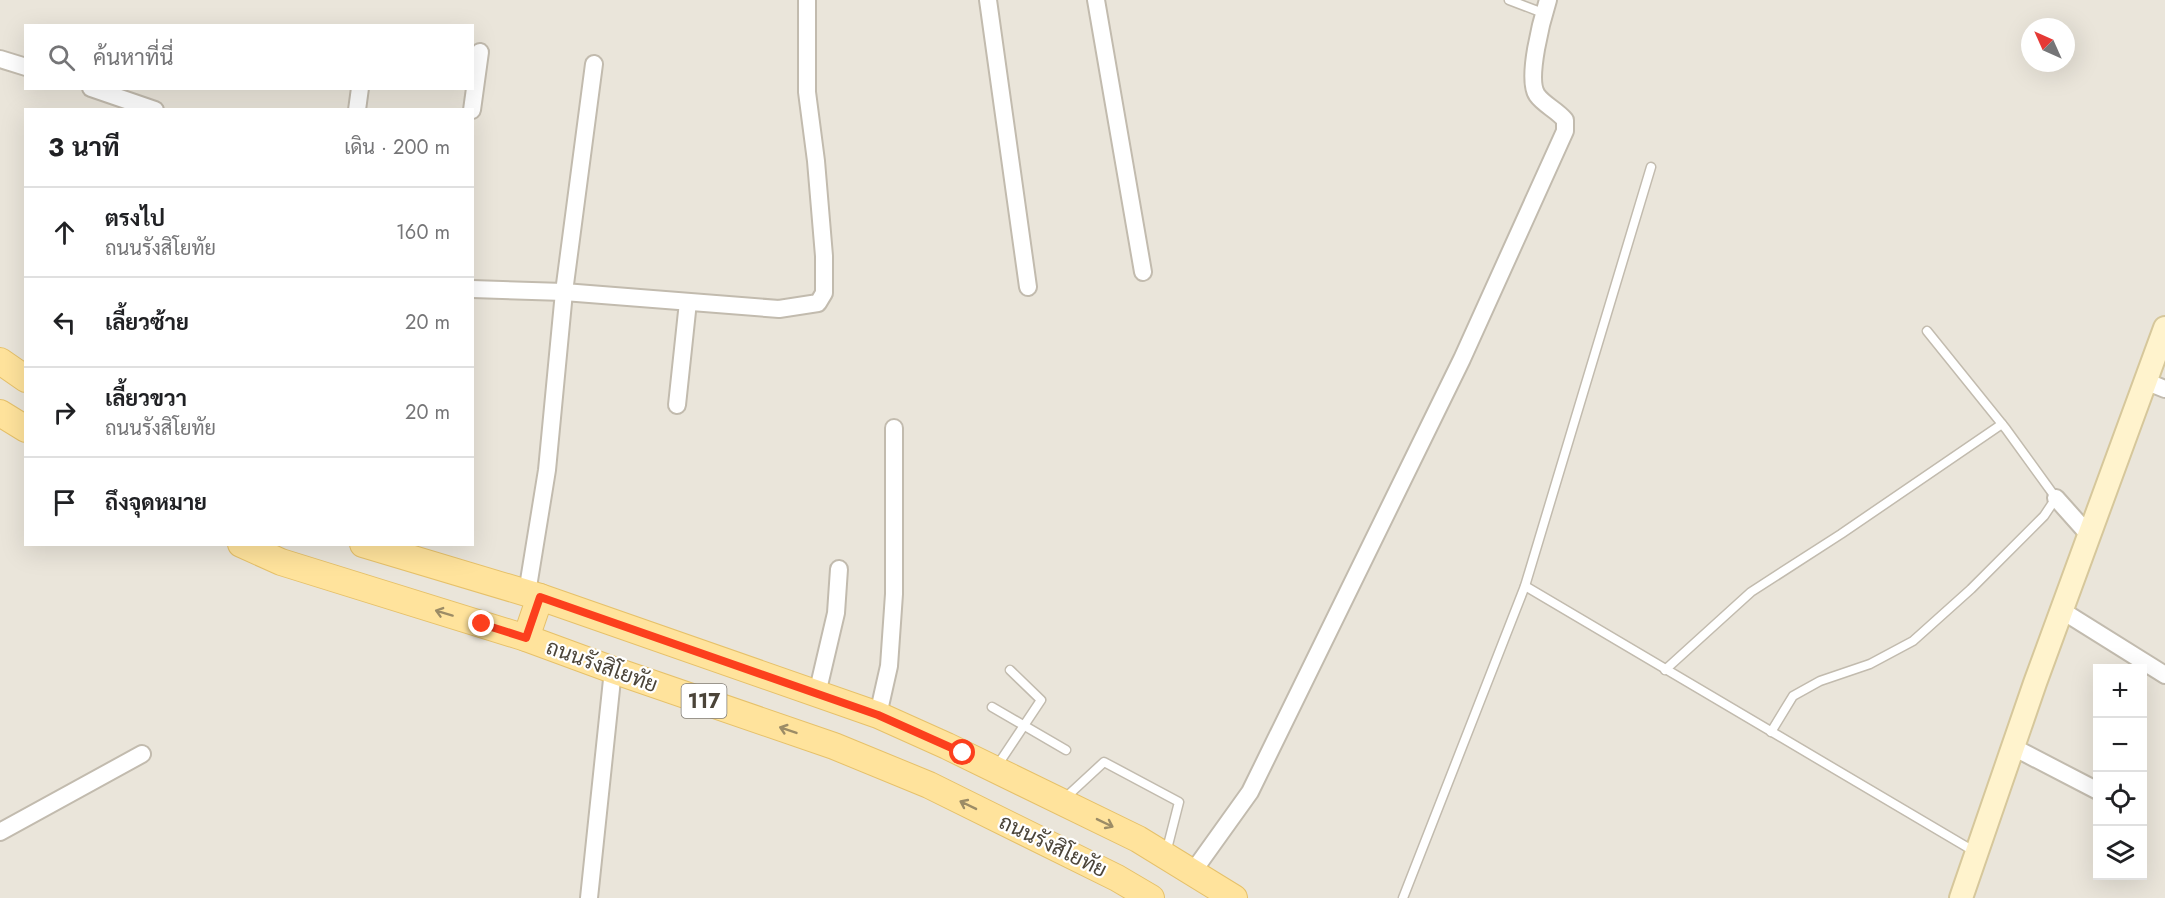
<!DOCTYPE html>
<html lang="th">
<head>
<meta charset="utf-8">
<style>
  :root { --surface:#fff; --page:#f6f6f6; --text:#202124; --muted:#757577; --line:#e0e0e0 }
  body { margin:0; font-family:Jost,Sarabun,sans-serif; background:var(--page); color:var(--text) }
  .controls { position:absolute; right:18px; bottom:18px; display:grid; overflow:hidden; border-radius:0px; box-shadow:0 6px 24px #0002 }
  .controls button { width:54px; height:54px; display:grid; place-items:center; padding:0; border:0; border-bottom:2px solid var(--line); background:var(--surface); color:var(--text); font:30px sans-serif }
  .compass { position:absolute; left:2021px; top:18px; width:54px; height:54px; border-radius:50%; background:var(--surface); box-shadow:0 6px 24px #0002; rotate:315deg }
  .stop { position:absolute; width:18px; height:18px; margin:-14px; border:4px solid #fc3f1d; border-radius:50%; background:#fff }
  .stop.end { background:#fc3f1d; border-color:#fff; box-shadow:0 2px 6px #0008 }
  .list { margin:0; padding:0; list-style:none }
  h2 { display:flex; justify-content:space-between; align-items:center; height:78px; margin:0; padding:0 24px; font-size:26px }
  h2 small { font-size:20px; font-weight:400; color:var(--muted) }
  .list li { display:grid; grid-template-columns:39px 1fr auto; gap:18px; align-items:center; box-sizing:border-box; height:90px; padding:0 24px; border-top:2px solid var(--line) }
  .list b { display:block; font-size:22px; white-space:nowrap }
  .list p { margin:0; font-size:20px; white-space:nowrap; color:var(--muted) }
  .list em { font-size:20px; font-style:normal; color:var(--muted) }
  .icon { flex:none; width:33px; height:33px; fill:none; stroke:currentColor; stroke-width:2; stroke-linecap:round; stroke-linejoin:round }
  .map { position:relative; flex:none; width:2165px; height:898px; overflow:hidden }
  .search { position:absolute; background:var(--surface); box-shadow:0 6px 24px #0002; left:24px; top:24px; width:450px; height:66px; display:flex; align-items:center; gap:15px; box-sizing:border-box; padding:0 21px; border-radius:0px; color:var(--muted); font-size:22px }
  .panel { position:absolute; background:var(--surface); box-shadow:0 6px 24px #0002; left:24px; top:108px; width:450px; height:438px; border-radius:0px }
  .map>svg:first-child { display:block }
  .residential { fill:#eae5da; fill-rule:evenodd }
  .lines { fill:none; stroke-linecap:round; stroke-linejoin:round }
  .lane-casing { stroke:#c2bbae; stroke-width:11 }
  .street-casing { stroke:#c2bbae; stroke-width:20 }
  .secondary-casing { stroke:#d6c79b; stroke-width:26 }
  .primary-casing { stroke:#e6c16a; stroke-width:28 }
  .lane { stroke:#fff; stroke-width:8 }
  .street { stroke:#fff; stroke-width:16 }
  .secondary { stroke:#fff3cd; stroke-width:22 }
  .primary { stroke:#ffe39c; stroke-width:26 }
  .oneway { stroke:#9c8c66 }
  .route { stroke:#fc3f1d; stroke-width:8 }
  .labels { text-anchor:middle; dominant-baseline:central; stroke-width:4.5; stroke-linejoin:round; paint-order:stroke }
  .shield { fill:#fff; stroke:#817c74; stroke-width:1.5 }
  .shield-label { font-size:20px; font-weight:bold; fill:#4b4439 }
  .street-label { font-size:21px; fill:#4b4439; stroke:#fff }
</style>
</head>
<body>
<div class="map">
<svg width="2165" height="898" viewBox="0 0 2165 898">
  <rect width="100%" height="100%" fill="#f6f3ec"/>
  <!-- residential -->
  <path class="residential" d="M0,0H2165V898H0ZM26,26H472V88H26ZM2030,27H2066V63H2030ZM26,110H472V544H26ZM2098,668H2142V876H2098Z"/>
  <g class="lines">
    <!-- lane casing -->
    <g class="lane-casing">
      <g id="lane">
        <polyline points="1509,0 1543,13"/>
        <polyline points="1525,586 1977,853"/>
        <polyline points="1665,670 1751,592 1841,534 2002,424"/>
        <polyline points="992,707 1066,750"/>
        <polyline points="1771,732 1793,696 1820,681 1870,664 1913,641 1971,589 2044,516 2056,498 2006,429 1927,331"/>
        <polyline points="997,766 1041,700 1010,670"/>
        <polyline points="1064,799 1104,762 1179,802 1166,853"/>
        <polyline points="1403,898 1525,586 1651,167"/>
      </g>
    </g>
    <!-- street casing -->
    <g class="street-casing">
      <g id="street">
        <polyline points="988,0 1028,287"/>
        <polyline points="1096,0 1143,272"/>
        <polyline points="0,59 26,67"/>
        <polyline points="91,88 155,110"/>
        <polyline points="357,110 360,88"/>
        <polyline points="472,110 480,52"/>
        <polyline points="472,289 564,292 779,309 818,303 824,293 824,256 816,161 807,92 807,0"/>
        <polyline points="2145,381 2165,389"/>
        <polyline points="677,405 688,302"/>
        <polyline points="2056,498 2089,535"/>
        <polyline points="527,593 547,470 564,292 594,64"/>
        <polyline points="2061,610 2165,675"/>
        <polyline points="817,694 836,613 839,569"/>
        <polyline points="878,715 889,666 894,594 894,428"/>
        <polyline points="2013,747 2098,791"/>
        <polyline points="0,832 142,754"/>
        <path d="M1192,873L1250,792L1462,359L1565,131V120C1557,110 1544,105 1537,95C1526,79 1542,19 1548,0"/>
        <polyline points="589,898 613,670"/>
      </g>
    </g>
    <!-- secondary casing -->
    <g class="secondary-casing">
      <polyline id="secondary" points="1961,898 2035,683 2165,328"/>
    </g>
    <!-- primary casing -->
    <g class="primary-casing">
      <g id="primary">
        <polyline points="0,361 26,379"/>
        <polyline points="0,413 26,429"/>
        <polyline points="241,544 281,562 526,638 613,670 834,746 929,785 1117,878 1151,898"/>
        <polyline points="363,544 540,597 878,715 947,746 1138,839 1234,898"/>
        <polyline points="526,638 540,597"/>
      </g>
    </g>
    <!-- lane -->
    <use href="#lane" class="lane"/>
    <!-- street -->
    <use href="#street" class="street"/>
    <!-- secondary -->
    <use href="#secondary" class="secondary"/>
    <!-- primary -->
    <use href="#primary" class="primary"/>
  </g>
  <!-- one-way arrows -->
  <defs><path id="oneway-shaft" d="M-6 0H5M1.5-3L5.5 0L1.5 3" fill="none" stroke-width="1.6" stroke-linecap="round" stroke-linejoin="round" transform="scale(1.5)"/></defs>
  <g class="oneway">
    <use href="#oneway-shaft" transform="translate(444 613) rotate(-163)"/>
    <use href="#oneway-shaft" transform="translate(788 730) rotate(-161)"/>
    <use href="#oneway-shaft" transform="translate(968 805) rotate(-154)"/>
    <use href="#oneway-shaft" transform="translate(1105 823) rotate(26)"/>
  </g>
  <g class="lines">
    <!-- route -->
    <polyline class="route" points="482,624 526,638 540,597 878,715 963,753"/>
  </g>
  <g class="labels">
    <!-- shield labels -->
    <rect class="shield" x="681.5" y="684" width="45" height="34" rx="4.5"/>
    <g class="shield-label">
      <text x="704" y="701">117</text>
    </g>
    <!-- street labels -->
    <g class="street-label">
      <text transform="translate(602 666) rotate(20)">ถนนรังสิโยทัย</text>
      <text transform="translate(1053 846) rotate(26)">ถนนรังสิโยทัย</text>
    </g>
  </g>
</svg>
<div class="controls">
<button>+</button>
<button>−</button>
<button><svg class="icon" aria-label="locate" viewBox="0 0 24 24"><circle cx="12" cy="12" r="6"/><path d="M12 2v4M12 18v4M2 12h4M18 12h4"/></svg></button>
<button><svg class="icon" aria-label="layers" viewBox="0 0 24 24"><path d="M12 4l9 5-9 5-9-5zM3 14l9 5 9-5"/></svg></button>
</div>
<svg class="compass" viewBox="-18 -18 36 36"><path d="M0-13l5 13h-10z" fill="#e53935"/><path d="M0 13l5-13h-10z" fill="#757577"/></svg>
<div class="stop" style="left:963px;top:753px"></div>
<div class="stop end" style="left:482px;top:624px"></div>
<div class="search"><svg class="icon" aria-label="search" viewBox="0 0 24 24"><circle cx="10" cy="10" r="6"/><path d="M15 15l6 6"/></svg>ค้นหาที่นี่</div>
<section class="panel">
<h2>3 นาที<small>เดิน · 200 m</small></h2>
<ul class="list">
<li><svg class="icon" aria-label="ahead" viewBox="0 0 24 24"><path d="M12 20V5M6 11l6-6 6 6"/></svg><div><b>ตรงไป</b><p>ถนนรังสิโยทัย</p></div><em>160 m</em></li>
<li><svg class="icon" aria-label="left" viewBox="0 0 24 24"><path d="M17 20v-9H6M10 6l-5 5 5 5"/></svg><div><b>เลี้ยวซ้าย</b></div><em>20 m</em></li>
<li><svg class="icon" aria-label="right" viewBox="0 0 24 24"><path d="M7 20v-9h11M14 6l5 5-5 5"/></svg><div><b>เลี้ยวขวา</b><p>ถนนรังสิโยทัย</p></div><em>20 m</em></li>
<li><svg class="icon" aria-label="arrive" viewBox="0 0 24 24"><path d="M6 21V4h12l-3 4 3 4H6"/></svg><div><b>ถึงจุดหมาย</b></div></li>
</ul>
</section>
</div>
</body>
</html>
